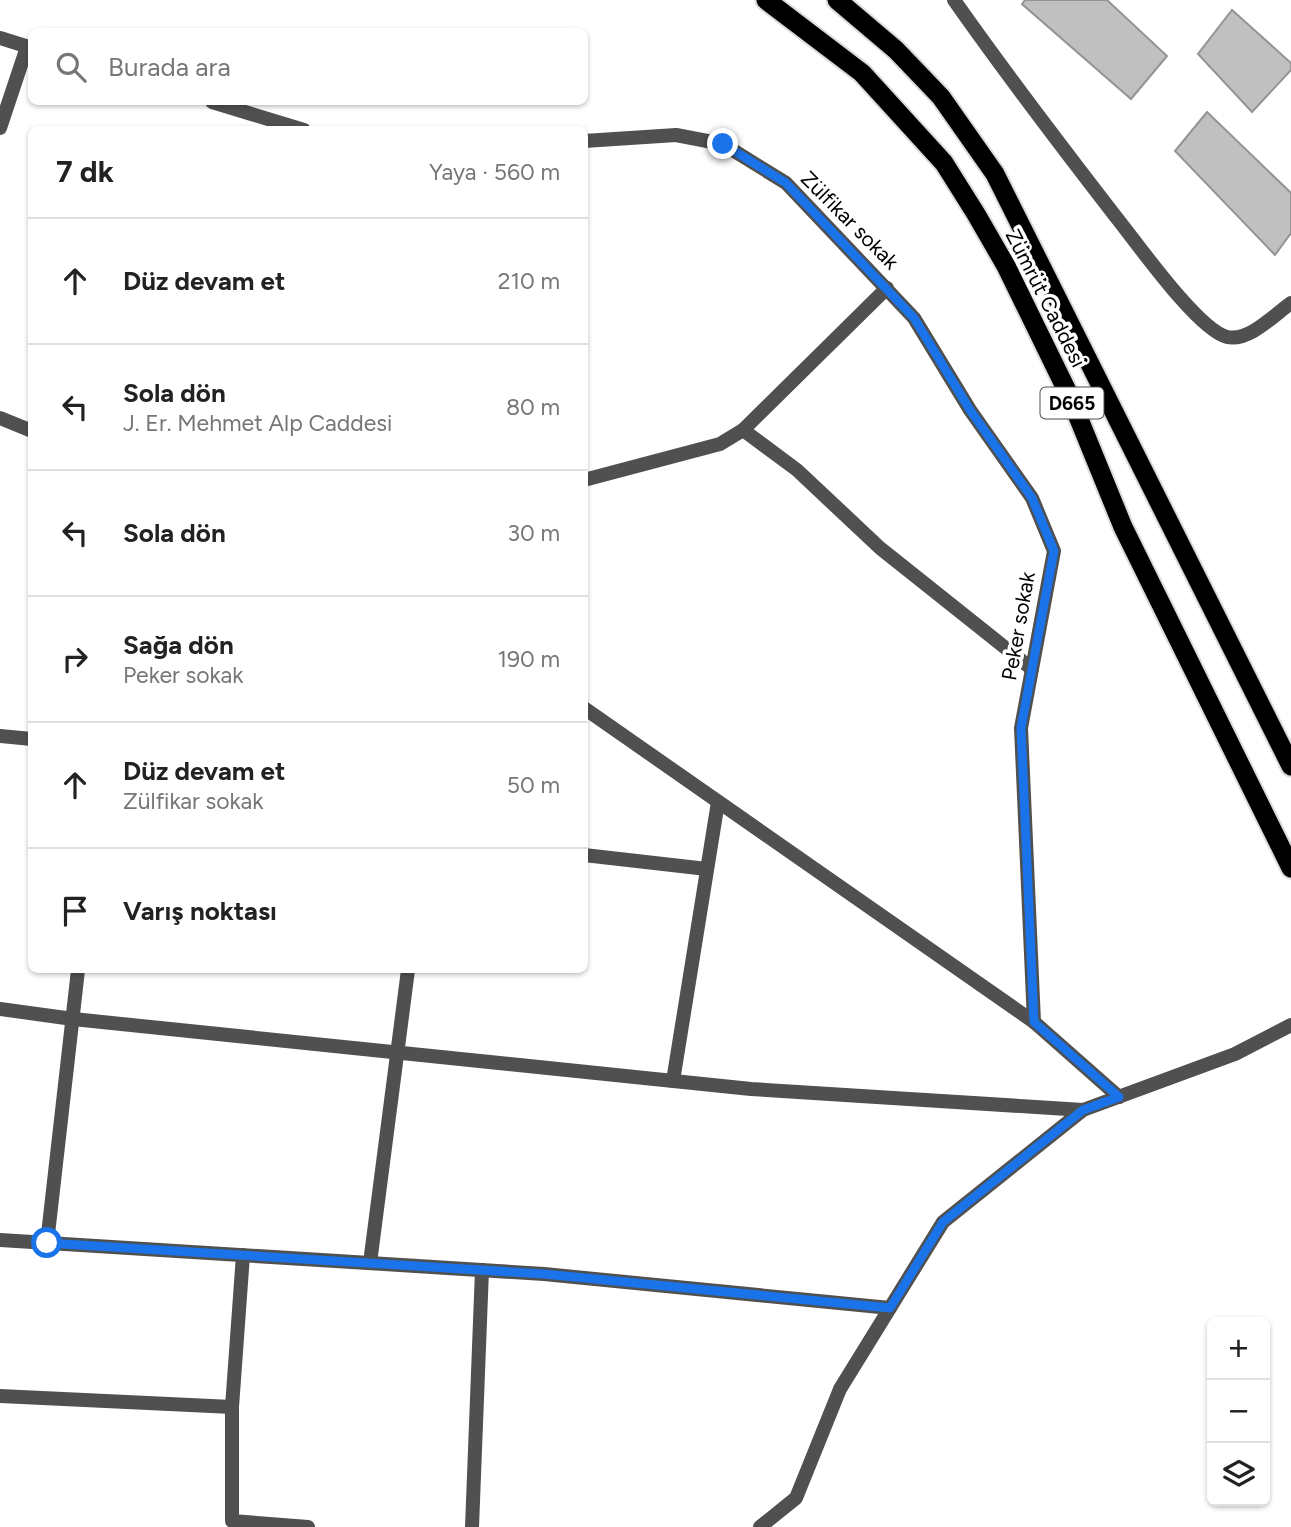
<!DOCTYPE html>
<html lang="tr">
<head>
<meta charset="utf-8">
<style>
  :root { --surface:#fff; --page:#f6f6f6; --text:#222; --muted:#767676; --line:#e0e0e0 }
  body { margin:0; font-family:Figtree,sans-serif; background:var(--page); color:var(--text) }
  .controls { position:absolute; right:21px; bottom:21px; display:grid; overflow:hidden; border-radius:10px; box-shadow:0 2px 5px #0004 }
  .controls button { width:63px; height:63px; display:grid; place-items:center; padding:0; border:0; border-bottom:2px solid var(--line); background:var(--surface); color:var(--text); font:35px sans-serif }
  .stop { position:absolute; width:21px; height:21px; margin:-16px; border:5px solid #1a73e8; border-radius:50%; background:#fff }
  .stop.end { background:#1a73e8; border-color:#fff; box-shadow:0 2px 7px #0008 }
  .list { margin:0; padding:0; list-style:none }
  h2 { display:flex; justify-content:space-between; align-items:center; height:91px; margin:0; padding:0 28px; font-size:30px }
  h2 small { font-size:23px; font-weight:400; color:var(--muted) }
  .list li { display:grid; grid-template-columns:46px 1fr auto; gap:21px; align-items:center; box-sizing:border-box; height:126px; padding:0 28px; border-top:2px solid var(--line) }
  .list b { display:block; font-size:26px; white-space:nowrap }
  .list p { margin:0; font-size:23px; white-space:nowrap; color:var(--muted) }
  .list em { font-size:23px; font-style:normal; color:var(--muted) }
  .icon { flex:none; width:38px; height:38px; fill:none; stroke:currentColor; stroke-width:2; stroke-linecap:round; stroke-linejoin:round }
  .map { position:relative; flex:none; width:1291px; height:1527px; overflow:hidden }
  .search { position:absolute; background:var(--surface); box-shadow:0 2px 5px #0004; left:28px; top:28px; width:560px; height:77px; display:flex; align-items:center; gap:18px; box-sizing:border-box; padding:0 24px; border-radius:10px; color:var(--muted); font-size:26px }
  .panel { position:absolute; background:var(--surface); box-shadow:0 2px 5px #0004; left:28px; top:126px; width:560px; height:847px; border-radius:10px }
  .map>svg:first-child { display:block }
  .building { fill:#c0c0c0; stroke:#949494; stroke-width:2 }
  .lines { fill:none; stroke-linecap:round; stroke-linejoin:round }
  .trunk-casing { stroke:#dbdbdb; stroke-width:23 }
  .minor { stroke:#505050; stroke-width:14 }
  .trunk { stroke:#000; stroke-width:19 }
  .route { stroke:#1a73e8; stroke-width:9 }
  .labels { text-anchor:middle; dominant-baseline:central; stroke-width:7; stroke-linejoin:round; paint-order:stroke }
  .shield { fill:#fff; stroke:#4c4c4c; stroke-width:2 }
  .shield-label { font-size:19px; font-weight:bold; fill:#000 }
  .street-label { font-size:21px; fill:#000; stroke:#fff }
</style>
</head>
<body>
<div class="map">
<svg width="1291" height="1527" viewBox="0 0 1291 1527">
  <rect width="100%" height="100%" fill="#fff"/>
  <!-- building -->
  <g class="building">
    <polygon points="1025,0 1107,0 1167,56 1131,99 1022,4"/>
    <polygon points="1232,10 1291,63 1291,70 1252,112 1198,54"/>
    <polygon points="1207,112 1291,193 1291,233 1275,255 1175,151"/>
  </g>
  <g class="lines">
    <!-- trunk casing -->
    <g class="trunk-casing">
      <g id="trunk">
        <polyline points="766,0 862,73 944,163 976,214 1006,266 1070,397 1123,527 1291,868"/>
        <polyline points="837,0 896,50 941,97 995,174 1291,766"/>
      </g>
    </g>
    <!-- minor -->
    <g class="minor">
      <path d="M954,0C1006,74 1061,146 1116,217C1137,243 1198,330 1227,337C1249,342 1274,315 1291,303"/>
      <polyline points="0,38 32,48"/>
      <polyline points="212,102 304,130"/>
      <polyline points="0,128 27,47"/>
      <polyline points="584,141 676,135 723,144 786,183 914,318 970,410 1032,498 1054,551 1021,728 1034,1022"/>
      <polyline points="0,418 32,431"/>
      <polyline points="743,430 797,470 880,548 1032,669"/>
      <polyline points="584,480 720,444 743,430 887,288"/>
      <polyline points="584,708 1034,1022 1119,1097"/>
      <polyline points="0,736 32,739"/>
      <polyline points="584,855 707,869"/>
      <polyline points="0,1009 73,1019 751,1089 1083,1110"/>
      <polyline points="673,1081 718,802"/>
      <polyline points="0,1240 544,1274 890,1308"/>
      <polyline points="47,1243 78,970"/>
      <polyline points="370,1263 408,970"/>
      <polyline points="0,1396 232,1407 232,1521 308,1527"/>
      <polyline points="232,1407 243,1255"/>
      <polyline points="472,1527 482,1270"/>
      <polyline points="760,1527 796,1498 840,1389 943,1222 1083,1110 1235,1054 1291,1025"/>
    </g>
    <!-- trunk -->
    <use href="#trunk" class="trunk"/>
  </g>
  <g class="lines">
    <!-- route -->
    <polyline class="route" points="47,1243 544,1274 890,1308 943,1222 1083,1110 1119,1097 1034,1022 1021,728 1054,551 1032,498 970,410 914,318 786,183 723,144"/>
  </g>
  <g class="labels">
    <!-- shield labels -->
    <rect class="shield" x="1040.5" y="387.5" width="63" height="31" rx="5"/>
    <g class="shield-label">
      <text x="1072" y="403">D665</text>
    </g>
    <!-- street labels -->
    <g class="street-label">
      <text transform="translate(850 220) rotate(45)">Zülfikar sokak</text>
      <text transform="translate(1046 298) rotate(63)">Zümrüt Caddesi</text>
      <text transform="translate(1018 626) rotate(-80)">Peker sokak</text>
    </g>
  </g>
</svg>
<div class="controls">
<button>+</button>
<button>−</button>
<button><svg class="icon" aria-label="layers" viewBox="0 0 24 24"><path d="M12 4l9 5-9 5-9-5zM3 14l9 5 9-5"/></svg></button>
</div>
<div class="stop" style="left:47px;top:1243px"></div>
<div class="stop end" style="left:723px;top:144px"></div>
<div class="search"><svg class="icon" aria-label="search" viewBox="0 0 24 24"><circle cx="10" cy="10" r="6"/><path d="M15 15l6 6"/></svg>Burada ara</div>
<section class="panel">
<h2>7 dk<small>Yaya · 560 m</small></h2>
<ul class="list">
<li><svg class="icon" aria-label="ahead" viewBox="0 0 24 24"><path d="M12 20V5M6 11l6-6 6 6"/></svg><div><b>Düz devam et</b></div><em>210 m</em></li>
<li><svg class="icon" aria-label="left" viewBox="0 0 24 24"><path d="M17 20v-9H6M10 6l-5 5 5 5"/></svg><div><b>Sola dön</b><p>J. Er. Mehmet Alp Caddesi</p></div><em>80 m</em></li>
<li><svg class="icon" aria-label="left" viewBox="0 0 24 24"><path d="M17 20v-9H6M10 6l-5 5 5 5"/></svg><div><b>Sola dön</b></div><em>30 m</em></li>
<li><svg class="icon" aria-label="right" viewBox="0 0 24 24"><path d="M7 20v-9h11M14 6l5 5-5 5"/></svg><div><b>Sağa dön</b><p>Peker sokak</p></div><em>190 m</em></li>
<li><svg class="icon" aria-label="ahead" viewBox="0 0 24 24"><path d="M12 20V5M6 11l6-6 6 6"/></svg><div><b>Düz devam et</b><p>Zülfikar sokak</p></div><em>50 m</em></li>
<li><svg class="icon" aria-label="arrive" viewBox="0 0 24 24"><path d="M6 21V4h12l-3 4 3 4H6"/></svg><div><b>Varış noktası</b></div></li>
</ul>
</section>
</div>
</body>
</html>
